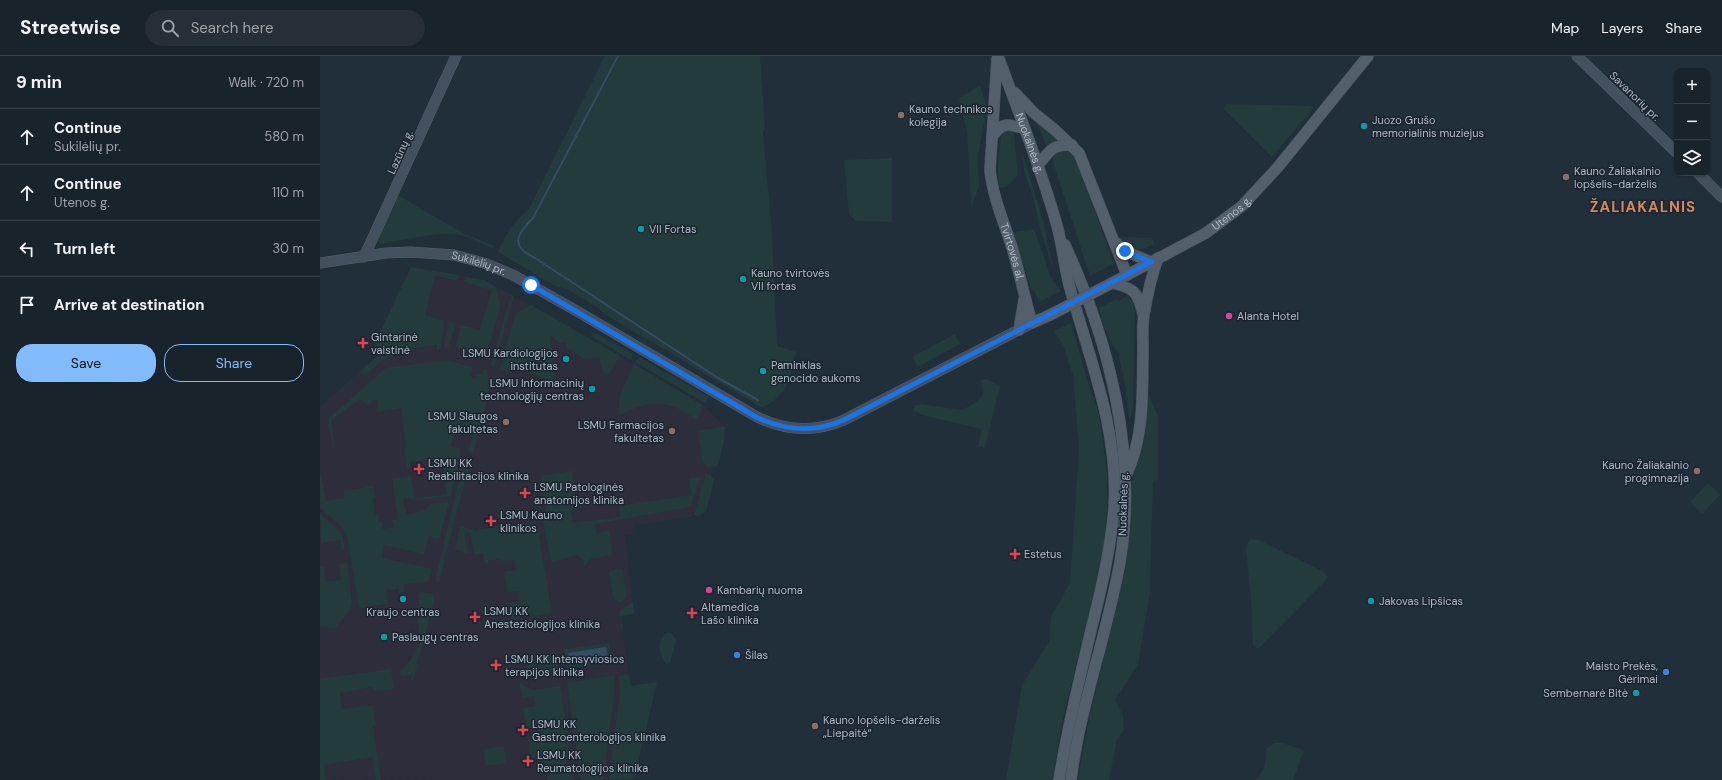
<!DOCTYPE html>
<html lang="en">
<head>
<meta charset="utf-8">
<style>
  :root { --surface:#19232c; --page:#262f38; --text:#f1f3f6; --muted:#9fa4a9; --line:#374048; --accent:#82bbfb }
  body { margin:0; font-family:"DM Sans",sans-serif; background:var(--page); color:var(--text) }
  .controls { position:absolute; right:12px; top:12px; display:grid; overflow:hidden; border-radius:8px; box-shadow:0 1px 3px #0004 }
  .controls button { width:36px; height:36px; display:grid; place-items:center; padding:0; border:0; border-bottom:1px solid var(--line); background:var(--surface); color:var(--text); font:20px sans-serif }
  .stop { position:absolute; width:12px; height:12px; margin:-9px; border:3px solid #1a73e8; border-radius:50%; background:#fff }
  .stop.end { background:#1a73e8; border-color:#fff; box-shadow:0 1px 4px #0008 }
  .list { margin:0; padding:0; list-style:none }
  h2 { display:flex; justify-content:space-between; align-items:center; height:52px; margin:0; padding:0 16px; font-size:17px }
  h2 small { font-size:13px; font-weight:400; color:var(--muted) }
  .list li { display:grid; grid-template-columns:26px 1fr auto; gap:12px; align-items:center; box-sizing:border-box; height:56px; padding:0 16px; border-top:1px solid var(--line) }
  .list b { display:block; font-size:15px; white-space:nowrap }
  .list p { margin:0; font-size:13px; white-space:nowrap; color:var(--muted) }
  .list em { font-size:13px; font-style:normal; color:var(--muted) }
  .actions { display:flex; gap:8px; padding:12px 16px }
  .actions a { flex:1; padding:9px 0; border:1px solid var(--accent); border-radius:16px; text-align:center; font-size:14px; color:var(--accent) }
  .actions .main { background:var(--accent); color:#111 }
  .icon { flex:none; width:22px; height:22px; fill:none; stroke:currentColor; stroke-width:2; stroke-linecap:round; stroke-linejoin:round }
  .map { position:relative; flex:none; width:1402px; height:724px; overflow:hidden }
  header { display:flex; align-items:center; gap:24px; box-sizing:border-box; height:56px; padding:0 20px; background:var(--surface); border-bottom:1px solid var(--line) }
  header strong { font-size:19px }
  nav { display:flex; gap:22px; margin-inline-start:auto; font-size:14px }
  .search { width:280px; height:36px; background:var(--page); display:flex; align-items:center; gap:10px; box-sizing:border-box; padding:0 14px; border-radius:22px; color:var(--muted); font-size:15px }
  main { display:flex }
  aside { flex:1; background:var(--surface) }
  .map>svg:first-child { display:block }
  .medical { fill:#2e2d3c }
  .green { fill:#233b3c }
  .water { fill:#354c63 }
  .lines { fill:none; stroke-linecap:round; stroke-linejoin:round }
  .stream { stroke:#354c63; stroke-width:2 }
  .secondary-casing { stroke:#535e69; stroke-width:11 }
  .primary-casing { stroke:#414c57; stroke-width:12 }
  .secondary { stroke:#43505e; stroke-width:10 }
  .primary { stroke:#535f6b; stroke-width:11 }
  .primary-bridge-casing { stroke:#414c57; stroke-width:12; stroke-linecap:butt }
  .primary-bridge { stroke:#535f6b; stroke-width:11 }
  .route { stroke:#1a73e8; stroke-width:5 }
  .education-dot { fill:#8d6e63; stroke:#1b2530; stroke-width:1.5 }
  .culture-dot { fill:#0f9aa8; stroke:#1b2530; stroke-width:1.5 }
  .hotel-dot { fill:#d1479c; stroke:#1b2530; stroke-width:1.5 }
  .health-dot { fill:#e0444e; stroke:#1b2530; stroke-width:1.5 }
  .shop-dot { fill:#3f7fe0; stroke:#1b2530; stroke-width:1.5 }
  .labels { text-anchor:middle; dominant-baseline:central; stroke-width:3; stroke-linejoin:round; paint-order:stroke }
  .street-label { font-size:11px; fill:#b0bbc7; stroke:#1b2530 }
  .poi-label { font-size:11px; fill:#b0bbc7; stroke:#1b2530; text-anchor:start }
  .district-label { font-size:15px; font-weight:bold; letter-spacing:1px; fill:#d7875c; stroke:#1b2530 }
</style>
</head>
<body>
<header>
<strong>Streetwise</strong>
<div class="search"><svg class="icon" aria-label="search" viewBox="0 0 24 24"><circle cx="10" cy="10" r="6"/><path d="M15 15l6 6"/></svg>Search here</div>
<nav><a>Map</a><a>Layers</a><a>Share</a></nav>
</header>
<main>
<aside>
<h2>9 min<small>Walk · 720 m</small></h2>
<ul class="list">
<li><svg class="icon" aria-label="ahead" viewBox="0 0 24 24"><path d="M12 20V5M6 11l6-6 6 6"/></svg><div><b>Continue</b><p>Sukilėlių pr.</p></div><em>580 m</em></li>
<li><svg class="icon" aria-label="ahead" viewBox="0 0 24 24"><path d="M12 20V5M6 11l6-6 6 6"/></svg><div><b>Continue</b><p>Utenos g.</p></div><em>110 m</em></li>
<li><svg class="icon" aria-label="left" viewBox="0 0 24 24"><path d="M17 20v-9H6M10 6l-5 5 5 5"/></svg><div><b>Turn left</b></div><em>30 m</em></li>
<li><svg class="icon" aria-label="arrive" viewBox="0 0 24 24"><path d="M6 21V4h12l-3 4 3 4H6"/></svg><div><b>Arrive at destination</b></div></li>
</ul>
<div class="actions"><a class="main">Save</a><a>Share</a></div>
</aside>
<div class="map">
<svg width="1402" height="724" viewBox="0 0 1402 724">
  <rect width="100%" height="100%" fill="#212f3b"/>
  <!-- medical -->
  <polygon class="medical" points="91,211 164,224 255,274 384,350 405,371 380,455 370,461 314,469 312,478 305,479 314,558 301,560 310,630 337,626 314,723 0,724 0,351 59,298 56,285"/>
  <!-- green -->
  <g class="green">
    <path d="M285,0H440L445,72L443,77L452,176L457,290L476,296C471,316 469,334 452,346C448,348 446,351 441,351L286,259L275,250L247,233L235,230L178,196C188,174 191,169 209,153Z"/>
    <polygon points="660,30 667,50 658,100 659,131 651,151 647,76 639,42"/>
    <polygon points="906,48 991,50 993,51 993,53 952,101 904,53"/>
    <polygon points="715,64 739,82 727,91"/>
    <polygon points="691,74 694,78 698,119 686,131 678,132 678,108 681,78 682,75"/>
    <path d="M743,93L750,95L755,102L793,205V208L770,220L733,106C733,99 736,95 743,93Z"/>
    <polygon points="702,96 723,164 733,213 720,173 714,145 704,114"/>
    <polygon points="572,102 572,166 536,165 529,158 524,104"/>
    <path d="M77,141H81L143,177L175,190V192L173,193C161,187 148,180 135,178C114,176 81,185 60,188L57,182Z"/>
    <polygon points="714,173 731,222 741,235 719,246 714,235 712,235 693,176"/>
    <path d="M799,181L832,182L834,188C820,196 809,195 799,181Z"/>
    <polygon points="91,211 139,219 138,225 115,219 105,259 124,265 121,291 117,295 117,289 82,294 82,298 65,302 44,320 40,316 59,298 56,285"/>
    <polygon points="145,221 164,224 176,231 180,251 166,301 136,291 141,269 160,274 171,234 144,226"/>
    <polygon points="191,239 194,240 175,309 173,311 171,308"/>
    <polygon points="808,239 813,246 815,254 813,355 810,363 809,363 806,334 798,295 793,290 784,271 779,252 797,243 798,246"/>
    <polygon points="211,249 300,300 288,319 282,315 279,301 265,303 247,292 246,286 240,287 230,279 236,328 230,330 229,324 193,311 191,317 180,313 194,262 198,256"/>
    <polygon points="129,266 136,268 128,292 125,291 125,284"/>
    <polygon points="751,267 768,326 779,358 787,418 787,450 785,485 778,521 741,670 733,724 686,724 702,629 729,586 731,561 750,527 759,391 753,319 744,291 734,275"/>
    <polygon points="271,276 278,278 313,298 311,304 273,281"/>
    <polygon points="635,278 640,288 598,311 592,301"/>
    <polygon points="319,301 389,341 385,347 315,306"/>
    <polygon points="126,304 153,311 149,319 154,323 157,318 162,319 163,312 167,315 169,334 153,398 148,395 153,380 135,374 131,390 141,393 131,440 95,444 94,443 90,443 90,441 83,443 87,459 102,455 111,448 127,446 129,448 119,483 109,480 104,498 64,489 62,502 112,513 108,526 84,528 84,536 79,537 79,533 66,534 68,548 39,552 27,480 22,471 0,452 0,420 1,420 6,445 24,442 23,435 53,430 55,442 53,442 55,459 58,459 59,466 63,466 62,473 75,471 72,464 78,463 72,423 91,420 95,443 127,438 122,402 90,406 90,412 87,412 84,392 86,391 81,352 57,356 56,352 58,351 57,344 51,345 51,348 47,349 40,343 11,365 15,394 13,392 8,363 66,312"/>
    <path d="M314,308L384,350L376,364C350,343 328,343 299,360C296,342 307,324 314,308Z"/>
    <path d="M666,323L680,330L665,392L658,390L662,373L602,359L593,354L594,350L602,348L640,354C647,352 662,345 663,337C664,333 661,328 661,324Z"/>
    <polygon points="828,338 838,360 838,423 833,426 830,536 818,608 795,644 803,659 804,674 797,683 789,724 758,724 770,657 805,515 811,469 812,427 824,379"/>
    <polygon points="400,371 405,371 404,385 398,410 387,412 382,404 378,375"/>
    <polygon points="143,407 149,410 119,526 116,526 117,516"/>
    <polygon points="252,415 257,454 251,455 253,467 300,461 299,450 371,439 369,422 380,421 371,449 369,451 275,468 277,477 289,474 293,499 270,503 264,511 264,504 257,499 235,506 231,506 223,466 226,458 221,420"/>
    <polygon points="386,417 391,419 394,424 386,456 378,460 374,459"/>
    <polygon points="1388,427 1400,439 1382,458 1370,446"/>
    <polygon points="0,458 21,476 25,493 22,494 21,484 1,487"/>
    <polygon points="214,466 217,468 232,557 191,563 188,547 200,545 199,535 187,536 184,516 196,514 194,504 180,505 179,503 168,505 168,507 165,508 163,497 155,498 154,497 150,477 145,478 148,498 135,493 140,470 158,475 159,473"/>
    <polygon points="931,483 939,484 1004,516 1007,520 1005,525 939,592 936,592 933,589 931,545 926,493 927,488"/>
    <polygon points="27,506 32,546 30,554 14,574 14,572 8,573 8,570 0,571 0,511 4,511 6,526 21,524 19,509"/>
    <polygon points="298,512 302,514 303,517 306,539 305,542 300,546 294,543 289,518 291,515"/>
    <path d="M101,536L111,537L114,540V545L93,624L91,625V619L81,620L80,616C84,611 89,606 92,601C101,586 100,570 96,554L100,553L98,537Z"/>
    <polygon points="313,546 314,558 301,560 303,573 301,573 299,555"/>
    <path d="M348,576L351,577L356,584L350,606L348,608H346C339,598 335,584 348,576Z"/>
    <polygon points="289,587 292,606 246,613 244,593"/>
    <polygon points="236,596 238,615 217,618 213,616 208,617 206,602"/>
    <polygon points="71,613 74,633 56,635 51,631 20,637 22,653 53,649 56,670 53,670 61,724 56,724 52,701 4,709 6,724 0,724 0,623"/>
    <polygon points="309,618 311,630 337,626 314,723 289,724 300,636 298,620"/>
    <polygon points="294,619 294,640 283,724 261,724 247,627"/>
    <polygon points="199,625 206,631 213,634 240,630 251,700 244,710 226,714 223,703 211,704 208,683 220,681 218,671 206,673 203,652 215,650 214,640 202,642"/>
    <polygon points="955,687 962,687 984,694 973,724 937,724 945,709 947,692"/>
    <polygon points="184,690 186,707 166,710 163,693"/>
    <polygon points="245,715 253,719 255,724 227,724 226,722 230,718"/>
  </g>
  <!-- water -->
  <polygon class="water" points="286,591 288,603 249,608 248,597"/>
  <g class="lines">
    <!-- stream -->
    <path class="stream" d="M298,0L213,162C197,178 189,190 215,202L398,322L438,344"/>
    <!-- secondary casing -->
    <g class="secondary-casing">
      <g id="secondary">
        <polyline points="1257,0 1357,97"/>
        <polyline points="1378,117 1402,141"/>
        <polyline points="44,201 136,0"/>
        <path id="s1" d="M0,207L66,197L91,196L134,199L167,208L193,219L255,254L437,361C466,375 494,377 524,364L712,267"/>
      </g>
    </g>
    <!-- primary casing -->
    <g class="primary-casing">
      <g id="primary">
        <path id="s2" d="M678,0C698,55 720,110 736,166C743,189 744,213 751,236C771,306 799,377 794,452C791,492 782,531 772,570C760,621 747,672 739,724"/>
        <path id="s3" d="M677,3L670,114C673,143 685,168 693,195C700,219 705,243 712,267L730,259"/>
        <polyline points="695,37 714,57 735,74 759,97 807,219"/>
        <path d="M672,81C682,65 689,68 705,73"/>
        <path d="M718,109C730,95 732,88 752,89"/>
        <polyline points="795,186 805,195 831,206"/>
        <path d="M745,189C790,287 818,399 800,506C787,579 760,650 751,724"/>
        <path id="s4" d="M792,227L886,177L922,150L958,111L1048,0"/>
        <path d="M792,227C814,232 818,236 823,258"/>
        <polyline points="699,274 704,244"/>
        <path d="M806,420C825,378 822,338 823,293C823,282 822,270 824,259C827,240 831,221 838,202"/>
      </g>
    </g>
    <!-- secondary -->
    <use href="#secondary" class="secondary"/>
    <!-- primary -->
    <use href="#primary" class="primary"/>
    <!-- primary-bridge casing -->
    <g class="primary-bridge-casing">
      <polyline id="primary-bridge" points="730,259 792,227"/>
    </g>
    <!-- primary-bridge -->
    <use href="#primary-bridge" class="primary-bridge"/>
  </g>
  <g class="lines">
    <!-- route -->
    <path class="route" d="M211,229L436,361C466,375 494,377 524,364L831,206L805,195"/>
  </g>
  <!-- markers -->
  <g class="education-dot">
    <circle cx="581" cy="59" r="4"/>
    <circle cx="1246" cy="121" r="4"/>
    <circle cx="186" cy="366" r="4"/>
    <circle cx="352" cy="375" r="4"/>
    <circle cx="1377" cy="415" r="4"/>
    <circle cx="495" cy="670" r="4"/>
  </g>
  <g class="culture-dot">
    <circle cx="1044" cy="70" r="4"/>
    <circle cx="321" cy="173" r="4"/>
    <circle cx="423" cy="223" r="4"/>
    <circle cx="246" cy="303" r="4"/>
    <circle cx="443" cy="315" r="4"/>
    <circle cx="272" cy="333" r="4"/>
    <circle cx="83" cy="543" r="4"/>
    <circle cx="1051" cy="545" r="4"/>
    <circle cx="64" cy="581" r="4"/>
    <circle cx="1316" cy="637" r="4"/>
  </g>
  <g class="hotel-dot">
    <circle cx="909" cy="260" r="4"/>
    <circle cx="389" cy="534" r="4"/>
  </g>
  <g class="health-dot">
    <path d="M41 281h4v4h4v4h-4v4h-4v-4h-4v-4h4z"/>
    <path d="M97 407h4v4h4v4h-4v4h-4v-4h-4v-4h4z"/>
    <path d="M203 431h4v4h4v4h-4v4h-4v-4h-4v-4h4z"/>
    <path d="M169 459h4v4h4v4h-4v4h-4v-4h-4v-4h4z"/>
    <path d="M693 492h4v4h4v4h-4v4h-4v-4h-4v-4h4z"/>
    <path d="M370 551h4v4h4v4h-4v4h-4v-4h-4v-4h4z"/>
    <path d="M153 555h4v4h4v4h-4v4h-4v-4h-4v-4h4z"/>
    <path d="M174 603h4v4h4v4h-4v4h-4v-4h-4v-4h4z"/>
    <path d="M201 668h4v4h4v4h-4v4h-4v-4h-4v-4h4z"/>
    <path d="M206 699h4v4h4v4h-4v4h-4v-4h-4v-4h4z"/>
  </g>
  <g class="shop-dot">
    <circle cx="417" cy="599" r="4"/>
    <circle cx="1346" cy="616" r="4"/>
  </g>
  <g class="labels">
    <!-- street labels -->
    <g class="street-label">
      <text transform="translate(1315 40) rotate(44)">Savanorių pr.</text>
      <text stroke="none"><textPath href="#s2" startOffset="93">Nuokalnės g.</textPath></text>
      <text transform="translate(80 96) rotate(-66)">Lazūnų g.</text>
      <text stroke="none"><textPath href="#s4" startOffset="139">Utenos g.</textPath></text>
      <text stroke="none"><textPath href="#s3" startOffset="196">Tvirtovės al.</textPath></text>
      <text stroke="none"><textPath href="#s1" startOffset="161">Sukilėlių pr.</textPath></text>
      <text transform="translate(803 448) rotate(-88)">Nuokalnės g.</text>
    </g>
    <!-- poi labels -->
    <g class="poi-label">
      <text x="589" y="53">Kauno technikos<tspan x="589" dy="13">kolegija</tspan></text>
      <text x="1052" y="64">Juozo Grušo<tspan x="1052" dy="13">memorialinis muziejus</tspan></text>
      <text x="1254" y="115">Kauno Žaliakalnio<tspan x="1254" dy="13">lopšelis-darželis</tspan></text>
      <text x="329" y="173">VII Fortas</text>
      <text x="431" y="217">Kauno tvirtovės<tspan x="431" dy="13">VII fortas</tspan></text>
      <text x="917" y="260">Alanta Hotel</text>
      <text x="51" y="281">Gintarinė<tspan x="51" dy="13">vaistinė</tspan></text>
      <text x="238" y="297" text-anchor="end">LSMU Kardiologijos<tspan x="238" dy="13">institutas</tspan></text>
      <text x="451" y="309">Paminklas<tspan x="451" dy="13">genocido aukoms</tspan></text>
      <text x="264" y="327" text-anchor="end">LSMU Informacinių<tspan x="264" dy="13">technologijų centras</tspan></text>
      <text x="178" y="360" text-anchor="end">LSMU Slaugos<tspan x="178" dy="13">fakultetas</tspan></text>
      <text x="344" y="369" text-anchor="end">LSMU Farmacijos<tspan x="344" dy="13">fakultetas</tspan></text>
      <text x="108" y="407">LSMU KK<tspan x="108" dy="13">Reabilitacijos klinika</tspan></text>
      <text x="1369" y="409" text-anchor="end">Kauno Žaliakalnio<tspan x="1369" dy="13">progimnazija</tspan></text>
      <text x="214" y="431">LSMU Patologinės<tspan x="214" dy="13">anatomijos klinika</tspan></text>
      <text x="180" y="459">LSMU Kauno<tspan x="180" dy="13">klinikos</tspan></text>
      <text x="704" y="498">Estetus</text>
      <text x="397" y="534">Kambarių nuoma</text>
      <text x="1059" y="545">Jakovas Lipšicas</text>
      <text x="381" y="551">Altamedica<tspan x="381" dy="13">Lašo klinika</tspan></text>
      <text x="164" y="555">LSMU KK<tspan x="164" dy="13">Anesteziologijos klinika</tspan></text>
      <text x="83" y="556" text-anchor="middle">Kraujo centras</text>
      <text x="72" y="581">Paslaugų centras</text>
      <text x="425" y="599">Šilas</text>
      <text x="185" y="603">LSMU KK Intensyviosios<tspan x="185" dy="13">terapijos klinika</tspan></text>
      <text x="1338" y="610" text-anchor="end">Maisto Prekės,<tspan x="1338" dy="13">Gėrimai</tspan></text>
      <text x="1308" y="637" text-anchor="end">Sembernarė Bitė</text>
      <text x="503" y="664">Kauno lopšelis-darželis<tspan x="503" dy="13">„Liepaitė“</tspan></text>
      <text x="212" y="668">LSMU KK<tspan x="212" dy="13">Gastroenterologijos klinika</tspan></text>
      <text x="217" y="699">LSMU KK<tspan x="217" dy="13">Reumatologijos klinika</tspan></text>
    </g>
    <!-- district labels -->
    <g class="district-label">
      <text x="1323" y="151">ŽALIAKALNIS</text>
    </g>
  </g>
</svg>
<div class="controls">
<button>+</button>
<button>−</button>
<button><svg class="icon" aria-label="layers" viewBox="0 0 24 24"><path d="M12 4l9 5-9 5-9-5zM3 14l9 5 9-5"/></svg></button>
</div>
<div class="stop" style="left:211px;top:229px"></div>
<div class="stop end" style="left:805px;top:195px"></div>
</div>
</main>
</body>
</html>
